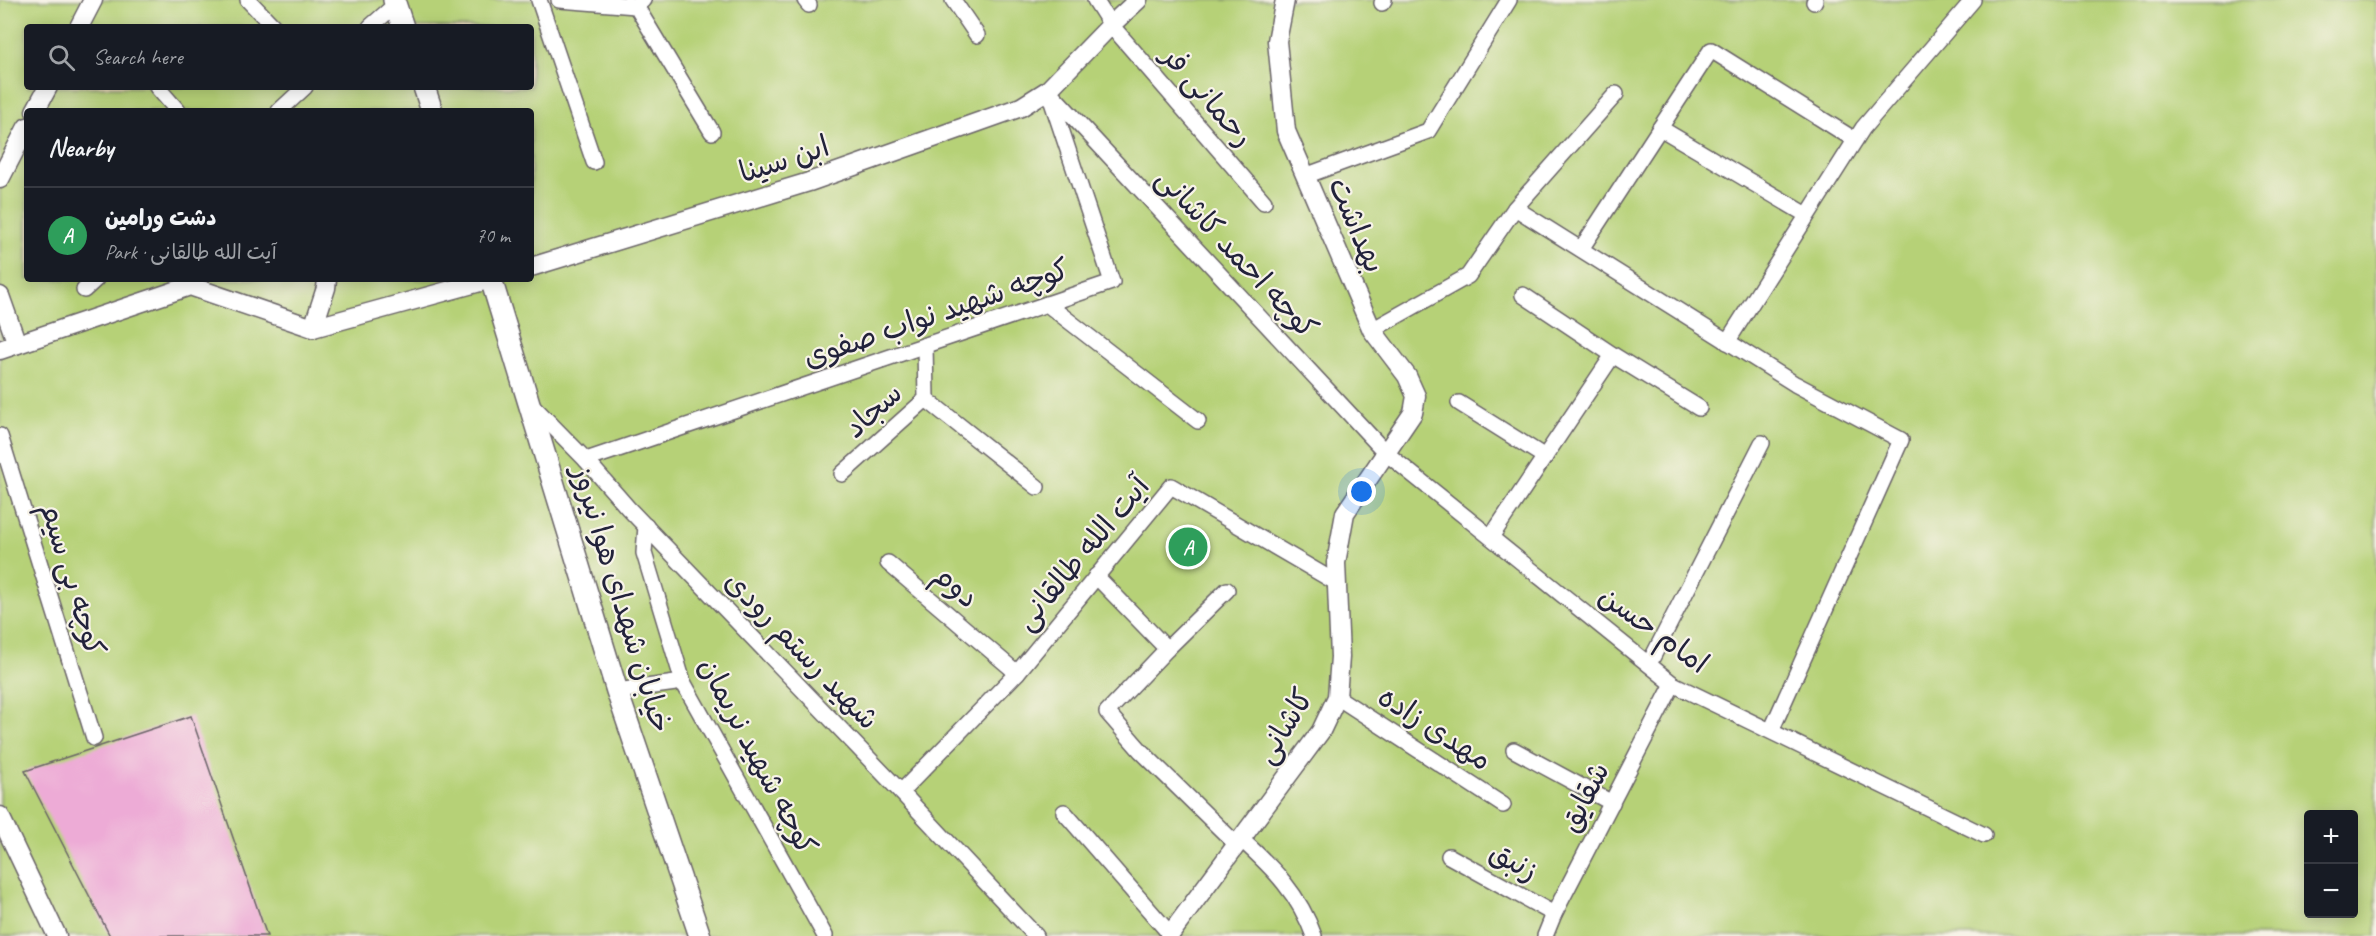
<!DOCTYPE html>
<html lang="en">
<head>
<meta charset="utf-8">
<style>
  :root { --surface:#171b24; --page:#242831; --text:#f1f3f6; --muted:#9ea1a6; --line:#363941; --accent:#d93025 }
  body { margin:0; font-family:Caveat,"Playpen Sans Arabic",sans-serif; background:var(--page); color:var(--text) }
  .controls { position:absolute; right:18px; bottom:18px; display:grid; overflow:hidden; border-radius:6px; box-shadow:0 3px 15px #0003 }
  .controls button { width:54px; height:54px; display:grid; place-items:center; padding:0; border:0; border-bottom:2px solid var(--line); background:var(--surface); color:var(--text); font:30px sans-serif }
  .you { position:absolute; left:1362px; top:492px; width:21px; height:21px; margin:-15px; border:4px solid #fff; border-radius:50%; background:#1a73e8; box-shadow:0 0 0 9px #1a73e833 }
  .badge { display:grid; place-items:center; width:39px; height:39px; border-radius:50%; background:var(--accent); color:#fff; font-size:20px; font-weight:700 }
  .pin { position:absolute; translate:-50% -50%; border:3px solid #fff; box-shadow:0 2px 6px #0006 }
  .list { margin:0; padding:0; list-style:none }
  h2 { display:flex; justify-content:space-between; align-items:center; height:78px; margin:0; padding:0 24px; font-size:26px }
  h2 small { font-size:20px; font-weight:400; color:var(--muted) }
  .list li { display:grid; grid-template-columns:39px 1fr auto; gap:18px; align-items:center; box-sizing:border-box; height:96px; padding:0 24px; border-top:2px solid var(--line) }
  .list b { display:block; font-size:22px; white-space:nowrap }
  .list p { margin:0; font-size:20px; white-space:nowrap; color:var(--muted) }
  .list em { font-size:20px; font-style:normal; color:var(--muted) }
  .icon { flex:none; width:33px; height:33px; fill:none; stroke:currentColor; stroke-width:2; stroke-linecap:round; stroke-linejoin:round }
  .map { position:relative; flex:none; width:2376px; height:936px; overflow:hidden }
  .search { position:absolute; background:var(--surface); box-shadow:0 3px 15px #0003; left:24px; top:24px; width:510px; height:66px; display:flex; align-items:center; gap:15px; box-sizing:border-box; padding:0 21px; border-radius:6px; color:var(--muted); font-size:22px }
  .panel { position:absolute; background:var(--surface); box-shadow:0 3px 15px #0003; left:24px; top:108px; width:510px; height:174px; border-radius:6px }
  .map>svg:first-child { display:block }
  .green { fill:#b6d177; stroke:#6c7a59; stroke-width:1.5; fill-rule:evenodd }
  .building { fill:#edabd6 }
  .lines { fill:none; stroke-linecap:round; stroke-linejoin:round }
  .minor-casing { stroke:#696367; stroke-width:18 }
  .tertiary-casing { stroke:#696367; stroke-width:21 }
  .secondary-casing { stroke:#696367; stroke-width:24 }
  .minor { stroke:#fff; stroke-width:15 }
  .tertiary { stroke:#fff; stroke-width:18 }
  .secondary { stroke:#fff; stroke-width:21 }
  .labels { text-anchor:middle; dominant-baseline:central; stroke-width:4.5; stroke-linejoin:round; paint-order:stroke }
  .street-label { font-size:30px; fill:#22223b; stroke:#f7f3e8 }
</style>
</head>
<body>
<div class="map">
<svg width="2376" height="936" viewBox="0 0 2376 936">
  <rect width="100%" height="100%" fill="#f7f3e8"/>
  <filter id="ink" filterUnits="userSpaceOnUse"><feTurbulence type="fractalNoise" baseFrequency=".0167" numOctaves="2"/><feDisplacementMap in="SourceGraphic" scale="12" xChannelSelector="R" yChannelSelector="G"/><feConvolveMatrix kernelMatrix="1 2 1 2 8 2 1 2 1" color-interpolation-filters="sRGB"/></filter>
  <filter id="wash" filterUnits="userSpaceOnUse"><feTurbulence type="fractalNoise" baseFrequency=".008" numOctaves="4" result="noise"/><feDisplacementMap in="SourceGraphic" scale="24" xChannelSelector="R" yChannelSelector="G"/><feGaussianBlur stdDeviation="1.35" result="paint"/><feColorMatrix in="noise" values="0 0 0 0 0 0 0 0 0 0 0 0 0 0 0 0 0 1.4 0 .05"/><feComposite in="paint" operator="in"/></filter>
  <g filter="url(#wash)">
    <rect width="100%" height="100%" fill="#eedcba"/>
    <!-- green -->
    <path class="green" d="M0,0H2376V936H0ZM27,27H531V87H27ZM27,111H531V279H27ZM2308,814H2354V914H2308Z"/>
    <g id="blocks">
      <!-- building -->
      <polygon class="building" points="191,716 267,936 110,936 25,771"/>
    </g>
  </g>
  <g filter="url(#ink)">
    <use href="#blocks" fill-opacity="0" stroke="#696367" stroke-width="1.5"/>
    <g class="lines">
      <!-- minor casing -->
      <g class="minor-casing">
        <g id="minor">
          <polyline points="248,0 274,27"/>
          <polyline points="539,0 594,162"/>
          <polyline points="559,0 636,6 643,0"/>
          <polyline points="805,0 809,5"/>
          <polyline points="953,0 977,35"/>
          <polyline points="1095,0 1111,25 1264,202"/>
          <polyline points="1814,2 1815,0"/>
          <polyline points="1382,3 1384,0"/>
          <polyline points="636,6 712,132"/>
          <polyline points="370,27 395,5"/>
          <polyline points="157,87 178,111"/>
          <polyline points="1048,90 1386,453 1673,684 1984,835"/>
          <polyline points="279,111 305,87"/>
          <polyline points="1660,128 1807,215"/>
          <polyline points="1305,176 1428,131 1509,0"/>
          <polyline points="1515,208 1795,384 1901,440 1771,731"/>
          <polyline points="1581,249 1711,50 1855,140"/>
          <polyline points="84,290 96,279"/>
          <polyline points="1047,304 1198,421"/>
          <polyline points="1372,330 1468,276 1515,208 1616,94"/>
          <polyline points="1727,342 1863,128 1973,0"/>
          <polyline points="1613,355 1699,408"/>
          <polyline points="926,399 1037,487"/>
          <polyline points="530,403 586,460 628,508 901,792 1036,936"/>
          <polyline points="1459,403 1545,457"/>
          <polyline points="0,436 94,738"/>
          <polyline points="586,460 1112,282 1050,96"/>
          <polyline points="842,474 926,399 925,345"/>
          <polyline points="646,526 644,553 683,682 825,936"/>
          <polyline points="1491,537 1613,355 1523,295"/>
          <polyline points="888,563 1017,673"/>
          <polyline points="1096,576 1167,649"/>
          <polyline points="1227,590 1167,649 1107,712 1141,751 1237,845"/>
          <polyline points="1649,664 1762,443"/>
          <polyline points="617,691 683,682"/>
          <polyline points="1337,697 1503,805"/>
          <polyline points="1514,750 1612,803"/>
          <polyline points="901,792 1017,673 1171,486 1337,583"/>
          <polyline points="1064,812 1170,934"/>
          <path d="M1241,839C1274,869 1299,894 1314,936"/>
          <polyline points="1449,856 1554,914"/>
          <polyline points="1545,936 1554,914 1673,684"/>
        </g>
      </g>
      <!-- tertiary casing -->
      <g class="tertiary-casing">
        <g id="tertiary">
          <polyline points="79,27 93,0"/>
          <polyline points="35,111 48,87"/>
          <polyline points="0,179 27,127"/>
          <polyline points="531,267 809,182 1021,107 1048,90 1111,25 1138,0"/>
          <polyline points="327,279 326,288 313,328 491,279"/>
          <polyline points="0,296 17,344"/>
          <polyline points="0,350 190,286 313,328"/>
          <polyline points="0,816 57,936"/>
          <polyline points="1169,936 1321,731 1337,697 1340,657 1336,563 1345,513 1413,413 1416,396 1407,376 1372,330 1286,131 1277,41 1285,0"/>
        </g>
      </g>
      <!-- secondary casing -->
      <g class="secondary-casing">
        <g id="secondary">
          <polyline points="394,0 403,27"/>
          <polyline points="424,87 432,111"/>
          <polyline points="491,279 617,691 700,936"/>
        </g>
      </g>
      <!-- minor -->
      <use href="#minor" class="minor"/>
      <!-- tertiary -->
      <use href="#tertiary" class="tertiary"/>
      <!-- secondary -->
      <use href="#secondary" class="secondary"/>
    </g>
  </g>
  <g class="labels">
    <!-- street labels -->
    <g class="street-label">
      <text transform="translate(1208 96) rotate(49)">رحمانی فر</text>
      <text transform="translate(784 159) rotate(-18)">ابن سینا</text>
      <text transform="translate(1357 225) rotate(67)">بهداشت</text>
      <text transform="translate(1237 253) rotate(47)">کوچه احمد کاشانی</text>
      <text transform="translate(936 313) rotate(-19)">کوچه شهید نواب صفوی</text>
      <text transform="translate(873 410) rotate(-42)">سجاد</text>
      <text transform="translate(1082 553) rotate(-50)">آیت الله طالقانی</text>
      <text transform="translate(73 579) rotate(73)">کوچه بی سیم</text>
      <text transform="translate(956 586) rotate(40)">دوم</text>
      <text transform="translate(622 599) rotate(73)">خیابان شهدای هوا نیروز</text>
      <text transform="translate(1654 629) rotate(36)">امام حسن</text>
      <text transform="translate(802 650) rotate(46)">شهید رستم رودی</text>
      <text transform="translate(1284 726) rotate(-58)">کاشانی</text>
      <text transform="translate(1435 728) rotate(33)">مهدی زاده</text>
      <text transform="translate(758 756) rotate(62)">کوچه شهید نریمان</text>
      <text transform="translate(1584 797) rotate(-63)">شقایق</text>
      <text transform="translate(1514 861) rotate(29)">زنبق</text>
    </g>
  </g>
</svg>
<div class="controls">
<button>+</button>
<button>−</button>
</div>
<div class="you"></div>
<div class="pin badge" style="left:1188px;top:547px;background:#2e9e5b">A</div>
<div class="search"><svg class="icon" aria-label="search" viewBox="0 0 24 24"><circle cx="10" cy="10" r="6"/><path d="M15 15l6 6"/></svg>Search here</div>
<section class="panel">
<h2>Nearby<small></small></h2>
<ul class="list">
<li><span class="badge" style="background:#2e9e5b">A</span><div><b>دشت ورامین</b><p>Park · آیت الله طالقانی</p></div><em>70 m</em></li>
</ul>
</section>
</div>
</body>
</html>
